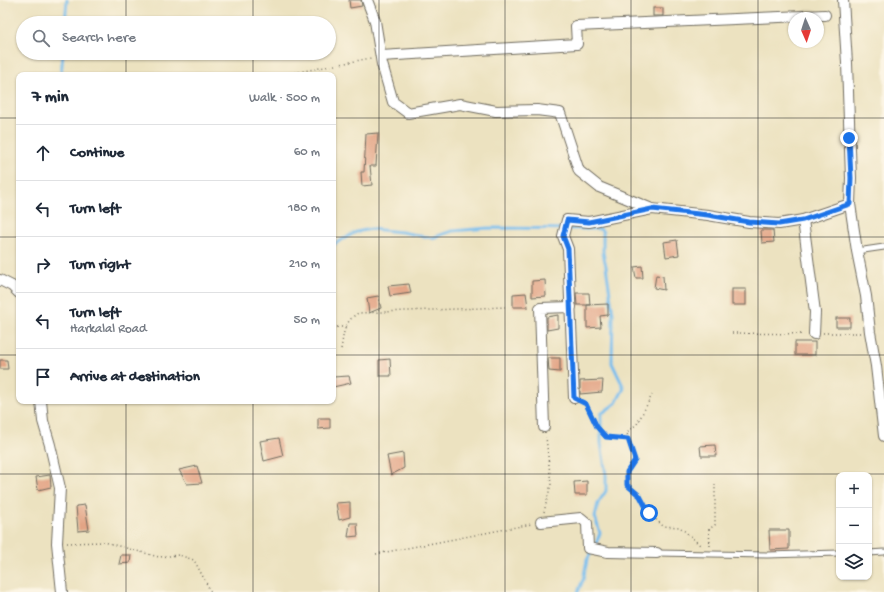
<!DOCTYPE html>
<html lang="en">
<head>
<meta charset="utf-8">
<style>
  :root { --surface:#fff; --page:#f6f6f7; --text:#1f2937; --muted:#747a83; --line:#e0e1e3 }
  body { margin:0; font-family:"Gochi Hand",sans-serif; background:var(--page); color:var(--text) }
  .controls { position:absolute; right:12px; bottom:12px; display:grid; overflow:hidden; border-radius:8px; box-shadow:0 1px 3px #0004 }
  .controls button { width:36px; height:36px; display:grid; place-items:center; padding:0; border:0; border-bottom:1px solid var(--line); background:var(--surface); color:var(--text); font:20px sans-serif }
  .compass { position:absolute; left:788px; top:12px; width:36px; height:36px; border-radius:50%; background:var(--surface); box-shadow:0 1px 3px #0004; rotate:177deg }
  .stop { position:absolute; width:12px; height:12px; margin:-9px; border:3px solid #1a73e8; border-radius:50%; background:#fff }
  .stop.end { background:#1a73e8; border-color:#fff; box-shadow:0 1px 4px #0008 }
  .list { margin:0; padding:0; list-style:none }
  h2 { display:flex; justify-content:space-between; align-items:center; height:52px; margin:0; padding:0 16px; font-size:17px }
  h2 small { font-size:13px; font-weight:400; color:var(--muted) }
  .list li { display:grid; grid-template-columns:26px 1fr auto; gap:12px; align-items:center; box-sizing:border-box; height:56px; padding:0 16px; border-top:1px solid var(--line) }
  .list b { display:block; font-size:15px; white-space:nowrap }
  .list p { margin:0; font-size:13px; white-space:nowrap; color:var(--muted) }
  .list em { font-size:13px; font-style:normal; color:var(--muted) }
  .icon { flex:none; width:22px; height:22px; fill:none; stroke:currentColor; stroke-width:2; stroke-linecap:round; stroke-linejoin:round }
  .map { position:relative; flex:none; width:884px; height:592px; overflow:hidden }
  .search { position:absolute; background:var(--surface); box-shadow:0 1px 3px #0004; left:16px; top:16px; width:320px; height:44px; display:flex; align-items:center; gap:10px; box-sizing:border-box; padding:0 14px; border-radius:22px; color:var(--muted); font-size:15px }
  .panel { position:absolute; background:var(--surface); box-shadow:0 1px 3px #0004; left:16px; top:72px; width:320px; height:332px; border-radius:8px }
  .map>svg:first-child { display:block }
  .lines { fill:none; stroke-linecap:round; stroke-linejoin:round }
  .stream { stroke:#77bdee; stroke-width:3 }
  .building { fill:#e3a485 }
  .service-casing { stroke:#6f6b5f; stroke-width:7 }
  .minor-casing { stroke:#6f6b5f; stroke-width:12 }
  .path { stroke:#6f6b5f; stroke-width:1.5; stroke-dasharray:1 3; stroke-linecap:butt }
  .service { stroke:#fff; stroke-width:5 }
  .minor { stroke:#fff; stroke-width:10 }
  .route { stroke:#1a73e8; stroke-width:5 }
  .grid { fill:none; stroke:#2b2b2b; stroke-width:1; stroke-opacity:0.55 }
</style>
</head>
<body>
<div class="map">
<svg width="884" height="592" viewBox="0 0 884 592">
  <rect width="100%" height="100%" fill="#fcf5e5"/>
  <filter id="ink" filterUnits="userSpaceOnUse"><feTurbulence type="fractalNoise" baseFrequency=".025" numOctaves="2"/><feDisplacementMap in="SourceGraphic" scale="8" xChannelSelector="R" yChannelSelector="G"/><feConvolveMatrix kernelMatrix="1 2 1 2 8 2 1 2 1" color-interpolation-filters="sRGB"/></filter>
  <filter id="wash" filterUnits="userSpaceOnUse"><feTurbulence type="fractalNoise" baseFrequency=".012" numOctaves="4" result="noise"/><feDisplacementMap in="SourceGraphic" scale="16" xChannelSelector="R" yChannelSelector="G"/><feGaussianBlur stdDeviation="0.9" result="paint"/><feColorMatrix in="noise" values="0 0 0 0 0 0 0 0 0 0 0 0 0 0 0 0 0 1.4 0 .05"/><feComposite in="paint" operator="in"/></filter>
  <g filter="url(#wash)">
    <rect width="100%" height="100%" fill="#ece2c0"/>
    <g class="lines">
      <!-- stream -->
      <g class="stream">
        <polyline points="65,23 67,0"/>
        <polyline points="61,75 63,53"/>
        <polyline points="333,245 356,232 371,229 402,232 432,238 452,231 488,228 589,229 600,229 603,232 603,253 606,266 613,314 612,363 624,388 616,403 601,414 601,443 606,475 606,491 598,503 595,517 600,533 595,546 587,560 583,580 578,592"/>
      </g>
    </g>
    <g id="blocks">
      <!-- building -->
      <g class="building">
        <polygon points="349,0 361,0 362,6 350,8"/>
        <rect x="653" y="8" width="10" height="8"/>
        <polygon points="378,133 376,166 370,166 372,185 362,186 361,172 364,172 366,134"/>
        <polygon points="761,230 773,230 774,242 762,243"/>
        <polygon points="677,240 679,255 666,257 664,242"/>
        <polygon points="642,266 643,278 636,278 634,267"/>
        <polygon points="656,275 663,276 664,290 654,288"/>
        <polygon points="545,280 546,296 532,297 532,281"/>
        <polygon points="409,284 411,293 390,296 388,286"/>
        <rect x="732" y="289" width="14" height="16"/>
        <polygon points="526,293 528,307 513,307 513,294"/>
        <polygon points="576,293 589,293 590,305 577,305"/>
        <polygon points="378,296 381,308 369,313 367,298"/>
        <polygon points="608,304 608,315 600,316 601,327 587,328 587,305"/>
        <polygon points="558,315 558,328 547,330 547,317"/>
        <rect x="836" y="318" width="14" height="9"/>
        <rect x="795" y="342" width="20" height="13"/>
        <polygon points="548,358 560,358 560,372 549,371"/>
        <polygon points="390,359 391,376 379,376 379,360"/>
        <polygon points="0,360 7,360 8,369 0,369"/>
        <polygon points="349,376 351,383 333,387 333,377"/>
        <polygon points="603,380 602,392 580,394 580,381"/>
        <polygon points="318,418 330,418 330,428 318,429"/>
        <polygon points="279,438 283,456 264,461 260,441"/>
        <polygon points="715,445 716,456 701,456 700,446"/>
        <polygon points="403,453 404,468 391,475 387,456"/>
        <polygon points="197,466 202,483 187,484 179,470"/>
        <polygon points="50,475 51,487 38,490 36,477"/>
        <polygon points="587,481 587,495 575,495 574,482"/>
        <polygon points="350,502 350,517 339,520 336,503"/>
        <polygon points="85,505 89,530 78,531 76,506"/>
        <polygon points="350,523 357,523 358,536 348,537"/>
        <polygon points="769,530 789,530 789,549 770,550"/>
        <polygon points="121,555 131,555 130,563 119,564"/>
      </g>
    </g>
  </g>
  <g filter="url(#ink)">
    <use href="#blocks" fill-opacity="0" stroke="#6f6b5f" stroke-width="1"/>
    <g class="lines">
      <!-- service casing -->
      <g class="service-casing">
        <g id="service">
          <polyline points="857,251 884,247"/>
          <polyline points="657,553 767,555 839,553"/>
          <polyline points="869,553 884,552"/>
        </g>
      </g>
      <!-- minor casing -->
      <g class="minor-casing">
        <g id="minor">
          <polyline points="367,0 375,21 382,64 393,102 408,113 460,104 496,111 537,110 560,113 579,171 599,187 652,209 708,215 749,222 779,224 803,220 850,204"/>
          <polyline points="843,0 847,63 851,178 850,204 857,251 866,296 870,332 876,366 884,436"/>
          <polyline points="381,56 577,44 576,26 825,15"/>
          <polyline points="803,220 815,312 814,334"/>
          <polyline points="0,280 12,286 19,293"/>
          <polyline points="574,398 568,249 563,236 567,220 589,222 652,209"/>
          <polyline points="41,401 43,421 50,445 60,488 57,543 62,592"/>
          <polyline points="544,427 540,308 571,307"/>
          <polyline points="541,522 581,518 587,523 588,548 608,552 657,553"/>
        </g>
      </g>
      <!-- path -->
      <g class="path">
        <polyline points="283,75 371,58"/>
        <polyline points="333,327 346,327"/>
        <polyline points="732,333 804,334"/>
        <polyline points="823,333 860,333"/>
        <path d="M341,349C344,333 343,323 358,313L505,307"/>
        <polyline points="583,402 586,404 597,427 606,437 628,439 635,460 627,472 627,485 640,496 649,513 663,526 680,527 701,546"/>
        <polyline points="628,439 627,432 637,424 652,395"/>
        <polyline points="544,512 551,484 546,437"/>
        <polyline points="67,543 104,542 159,557 179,555 194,560 211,592"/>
        <polyline points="710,546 709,529 715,525 715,483"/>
        <polyline points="376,554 532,524"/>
      </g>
      <!-- service -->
      <use href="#service" class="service"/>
      <!-- minor -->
      <use href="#minor" class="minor"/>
    </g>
  </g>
  <g class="lines" filter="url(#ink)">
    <!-- route -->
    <polyline class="route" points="649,513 640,496 627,485 627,472 635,460 628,439 606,437 597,427 586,404 574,398 568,249 563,236 567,220 589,222 652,209 708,215 749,222 779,224 803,220 850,204 851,178 849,138"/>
  </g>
  <!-- grid -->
  <path class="grid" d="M126,0V23M253,0V23M379,0V592M505,0V592M631,0V592M758,0V592M126,53V75M253,53V75M0,118H19M333,118H884M0,237H19M333,237H884M0,355H19M333,355H884M126,401V592M253,401V592M0,474H884"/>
</svg>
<div class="controls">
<button>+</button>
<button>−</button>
<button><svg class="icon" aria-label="layers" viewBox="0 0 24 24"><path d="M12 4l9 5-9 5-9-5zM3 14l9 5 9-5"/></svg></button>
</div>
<svg class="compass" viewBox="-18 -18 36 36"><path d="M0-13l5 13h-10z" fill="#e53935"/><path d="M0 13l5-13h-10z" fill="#747a83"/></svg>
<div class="stop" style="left:649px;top:513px"></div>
<div class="stop end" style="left:849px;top:138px"></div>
<div class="search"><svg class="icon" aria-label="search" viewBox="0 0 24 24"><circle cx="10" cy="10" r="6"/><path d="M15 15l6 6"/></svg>Search here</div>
<section class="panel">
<h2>7 min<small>Walk · 500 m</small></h2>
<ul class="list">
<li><svg class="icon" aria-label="ahead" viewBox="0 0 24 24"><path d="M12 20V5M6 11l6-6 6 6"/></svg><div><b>Continue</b></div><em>60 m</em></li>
<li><svg class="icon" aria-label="left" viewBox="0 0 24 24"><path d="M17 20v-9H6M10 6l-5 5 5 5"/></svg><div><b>Turn left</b></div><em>180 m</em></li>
<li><svg class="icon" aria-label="right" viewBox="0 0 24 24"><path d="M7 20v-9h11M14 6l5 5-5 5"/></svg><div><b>Turn right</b></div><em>210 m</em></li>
<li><svg class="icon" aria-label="left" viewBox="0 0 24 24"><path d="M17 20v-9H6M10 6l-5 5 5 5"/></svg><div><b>Turn left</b><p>Harkalal Road</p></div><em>50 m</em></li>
<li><svg class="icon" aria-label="arrive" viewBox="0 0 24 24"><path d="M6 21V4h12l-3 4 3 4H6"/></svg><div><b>Arrive at destination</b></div></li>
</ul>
</section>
</div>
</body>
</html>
